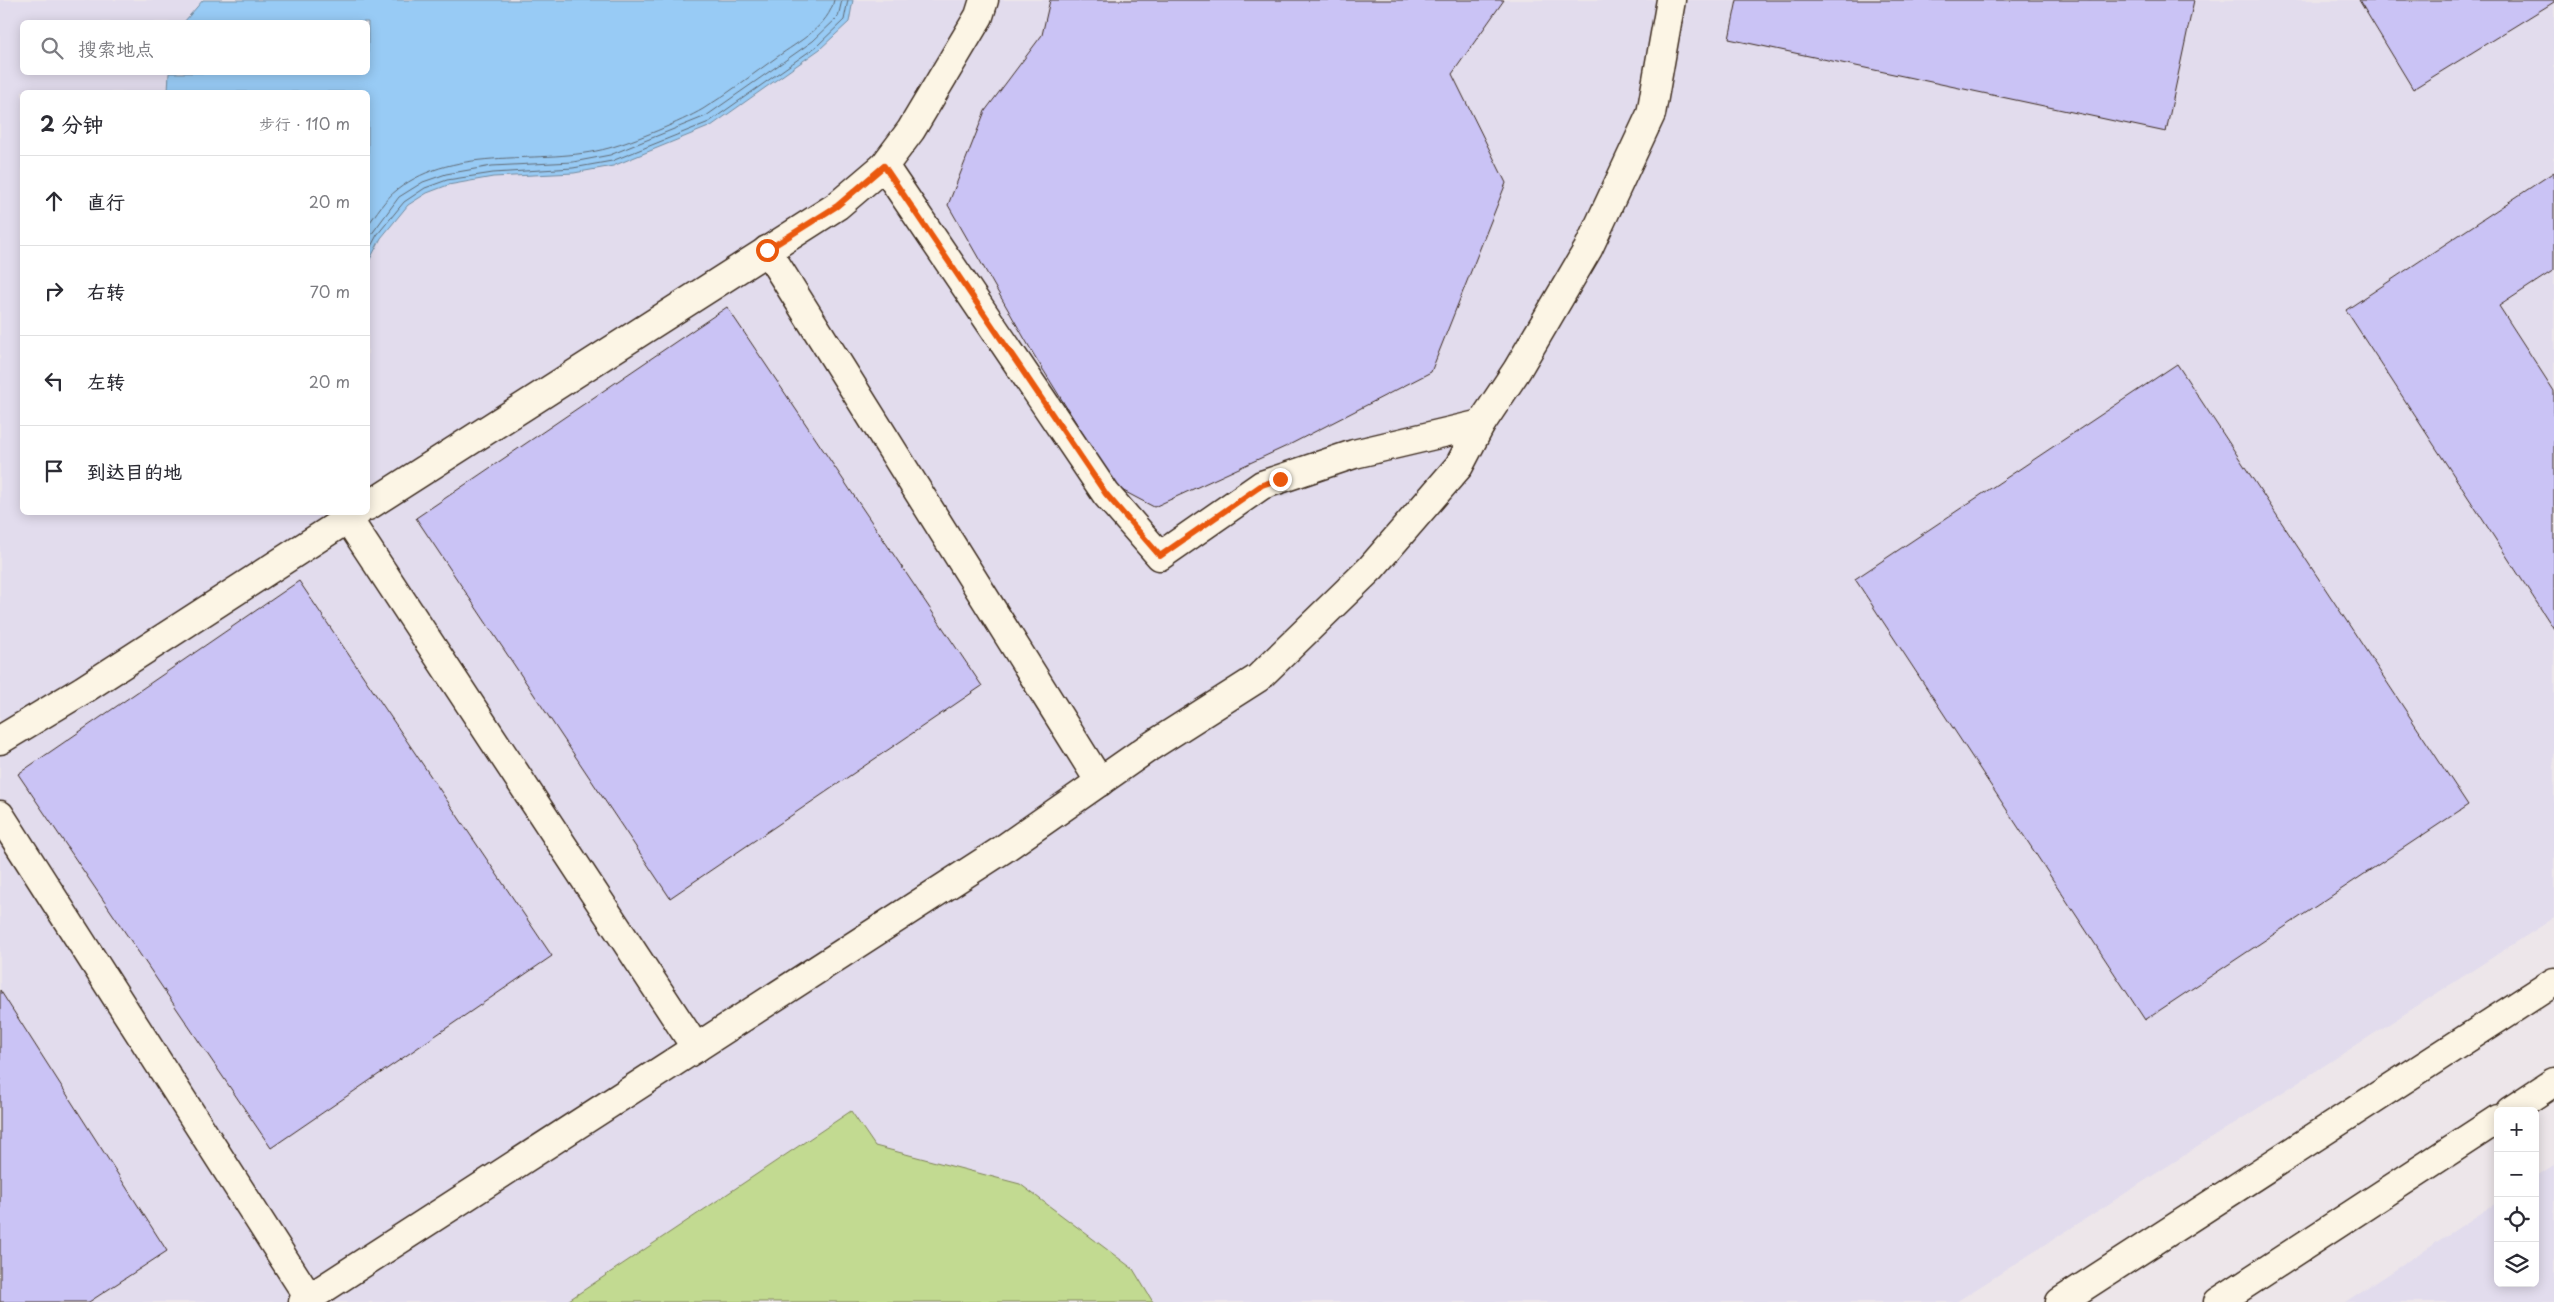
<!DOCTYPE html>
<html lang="zh">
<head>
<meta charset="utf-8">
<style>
  :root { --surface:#fff; --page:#f2f2f3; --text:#2b2b33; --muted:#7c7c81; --line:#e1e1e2 }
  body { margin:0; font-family:"Playpen Sans","LXGW WenKai TC",sans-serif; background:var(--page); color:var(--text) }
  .controls { position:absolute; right:15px; bottom:15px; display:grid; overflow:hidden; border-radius:8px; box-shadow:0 2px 12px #0003 }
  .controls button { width:45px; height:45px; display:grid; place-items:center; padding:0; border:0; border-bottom:1px solid var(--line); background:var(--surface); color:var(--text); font:25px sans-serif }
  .stop { position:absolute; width:15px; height:15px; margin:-11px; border:4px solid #ea580c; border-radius:50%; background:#fff }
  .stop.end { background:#ea580c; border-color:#fff; box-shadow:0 1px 5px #0008 }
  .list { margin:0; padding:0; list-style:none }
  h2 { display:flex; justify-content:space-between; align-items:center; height:65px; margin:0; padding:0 20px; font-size:21px }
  h2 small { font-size:16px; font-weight:400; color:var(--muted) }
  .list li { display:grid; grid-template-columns:32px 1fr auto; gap:15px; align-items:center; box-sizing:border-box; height:90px; padding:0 20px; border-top:1px solid var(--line) }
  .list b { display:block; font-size:19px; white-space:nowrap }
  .list em { font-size:16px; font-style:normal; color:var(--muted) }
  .icon { flex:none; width:28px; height:28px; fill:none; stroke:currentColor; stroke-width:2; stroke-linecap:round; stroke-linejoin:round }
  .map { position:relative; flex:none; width:2554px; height:1302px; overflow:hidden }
  .search { position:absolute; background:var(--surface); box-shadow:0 2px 12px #0003; left:20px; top:20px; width:350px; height:55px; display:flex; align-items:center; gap:12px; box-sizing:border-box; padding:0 18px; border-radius:8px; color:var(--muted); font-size:19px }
  .panel { position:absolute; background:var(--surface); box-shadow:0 2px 12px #0003; left:20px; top:90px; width:350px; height:425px; border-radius:8px }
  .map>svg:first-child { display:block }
  .built { fill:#e2dced; fill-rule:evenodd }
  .green { fill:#c2da91; stroke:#7e8258 }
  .water { fill:#98cbf5; stroke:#738b9f }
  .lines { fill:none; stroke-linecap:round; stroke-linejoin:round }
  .shore { stroke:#606a74; stroke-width:1 }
  .building { fill:#cac3f5; stroke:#3b2a1e }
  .minor-casing { stroke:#3b2a1e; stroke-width:31 }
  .minor { stroke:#fcf5e5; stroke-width:28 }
  .route { stroke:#ea580c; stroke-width:6 }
</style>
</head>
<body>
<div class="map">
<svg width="2554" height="1302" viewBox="0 0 2554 1302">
  <rect width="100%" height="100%" fill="#ede6ea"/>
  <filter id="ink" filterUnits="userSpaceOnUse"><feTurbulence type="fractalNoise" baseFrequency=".02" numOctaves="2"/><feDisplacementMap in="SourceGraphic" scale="10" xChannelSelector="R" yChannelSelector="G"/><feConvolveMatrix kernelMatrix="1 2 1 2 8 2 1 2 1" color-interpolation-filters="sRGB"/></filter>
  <g filter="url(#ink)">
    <!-- built -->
    <g class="built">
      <path d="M0,0H2554V918L1956,1302H0ZM22,22H368V72H22ZM22,92H368V512H22Z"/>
      <polygon points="2554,1165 2554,1302 2345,1302 2498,1202 2498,1283 2535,1283 2535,1177"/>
    </g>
    <!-- green -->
    <polygon class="green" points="851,1111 875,1146 1020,1184 1133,1269 1153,1302 566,1302"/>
    <!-- water -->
    <polygon class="water" points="203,0 853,0 849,22 820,49 711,126 613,166 574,173 493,177 448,185 427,193 408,205 381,238 368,263 368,92 168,92 169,73 368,72 368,22 184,22"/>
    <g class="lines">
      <!-- shore -->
      <g class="shore">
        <path d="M368,225C376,214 385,199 397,190C457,143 540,167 609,148C634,141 681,122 703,109C729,93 753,74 777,57C798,42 829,26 834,0"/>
        <polyline points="368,239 399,197 423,182 446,174 492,166 573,162 610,155 706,116 813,41 838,17 842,0"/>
        <polyline points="368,252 377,235 404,202 425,188 447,180 493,173 573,168 612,161 709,122 817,46 844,20 848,0"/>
      </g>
    </g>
    <!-- building -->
    <g class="building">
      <polygon points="1050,0 1504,0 1452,74 1506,183 1431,372 1287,446 1154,507 1116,487 1034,355 948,205 985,111 1042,35"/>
      <polygon points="1737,0 2194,0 2166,132 1729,39"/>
      <polygon points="2359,0 2554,0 2554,2 2413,89"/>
      <polygon points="2554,172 2554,270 2499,306 2554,391 2554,629 2346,310"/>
      <polygon points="727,307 982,686 670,898 416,518"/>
      <polygon points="2177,364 2468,805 2145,1020 1855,579"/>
      <polygon points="299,581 552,956 271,1148 18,774"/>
      <polygon points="0,990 167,1251 89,1302 0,1302"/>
    </g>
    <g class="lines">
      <!-- minor casing -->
      <g class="minor-casing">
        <g id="minor">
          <polyline points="884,166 1106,494 1160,556 1262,485 1354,454 1481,424"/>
          <polyline points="767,250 1100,782"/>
          <polyline points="368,506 837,206 884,166 911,130 979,16 984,0"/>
          <polyline points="348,519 696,1048"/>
          <polyline points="0,740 83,690 358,512"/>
          <polyline points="0,815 309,1298"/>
          <polyline points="2510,1111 2554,1082"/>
          <polyline points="303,1302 1002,850 1148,748 1258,678 1371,568 1459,466 1481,424 1517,370 1588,249 1651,114 1671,0"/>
          <polyline points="2060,1302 2554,982"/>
          <polyline points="2218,1302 2498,1119"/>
        </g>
      </g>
      <!-- minor -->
      <use href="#minor" class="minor"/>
    </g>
  </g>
  <g class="lines" filter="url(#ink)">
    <!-- route -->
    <polyline class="route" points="767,250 837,206 884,166 1106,494 1160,556 1262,485 1280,479"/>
  </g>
</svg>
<div class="controls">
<button>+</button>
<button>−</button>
<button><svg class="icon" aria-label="locate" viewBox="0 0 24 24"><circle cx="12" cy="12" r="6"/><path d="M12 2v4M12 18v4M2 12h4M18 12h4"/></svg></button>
<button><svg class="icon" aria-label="layers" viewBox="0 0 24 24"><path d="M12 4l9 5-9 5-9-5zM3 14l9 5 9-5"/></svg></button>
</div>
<div class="stop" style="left:767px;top:250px"></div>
<div class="stop end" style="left:1280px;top:479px"></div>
<div class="search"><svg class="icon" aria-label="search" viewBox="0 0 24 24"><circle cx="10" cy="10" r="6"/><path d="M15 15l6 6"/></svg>搜索地点</div>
<section class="panel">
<h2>2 分钟<small>步行 · 110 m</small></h2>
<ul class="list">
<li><svg class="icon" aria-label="ahead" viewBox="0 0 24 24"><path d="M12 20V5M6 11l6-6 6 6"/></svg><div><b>直行</b></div><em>20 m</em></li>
<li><svg class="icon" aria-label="right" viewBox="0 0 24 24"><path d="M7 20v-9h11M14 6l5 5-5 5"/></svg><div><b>右转</b></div><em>70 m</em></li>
<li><svg class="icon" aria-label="left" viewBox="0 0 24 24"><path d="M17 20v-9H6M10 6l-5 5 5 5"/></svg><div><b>左转</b></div><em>20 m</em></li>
<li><svg class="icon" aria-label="arrive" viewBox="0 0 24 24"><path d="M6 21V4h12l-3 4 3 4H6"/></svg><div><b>到达目的地</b></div></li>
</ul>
</section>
</div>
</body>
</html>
